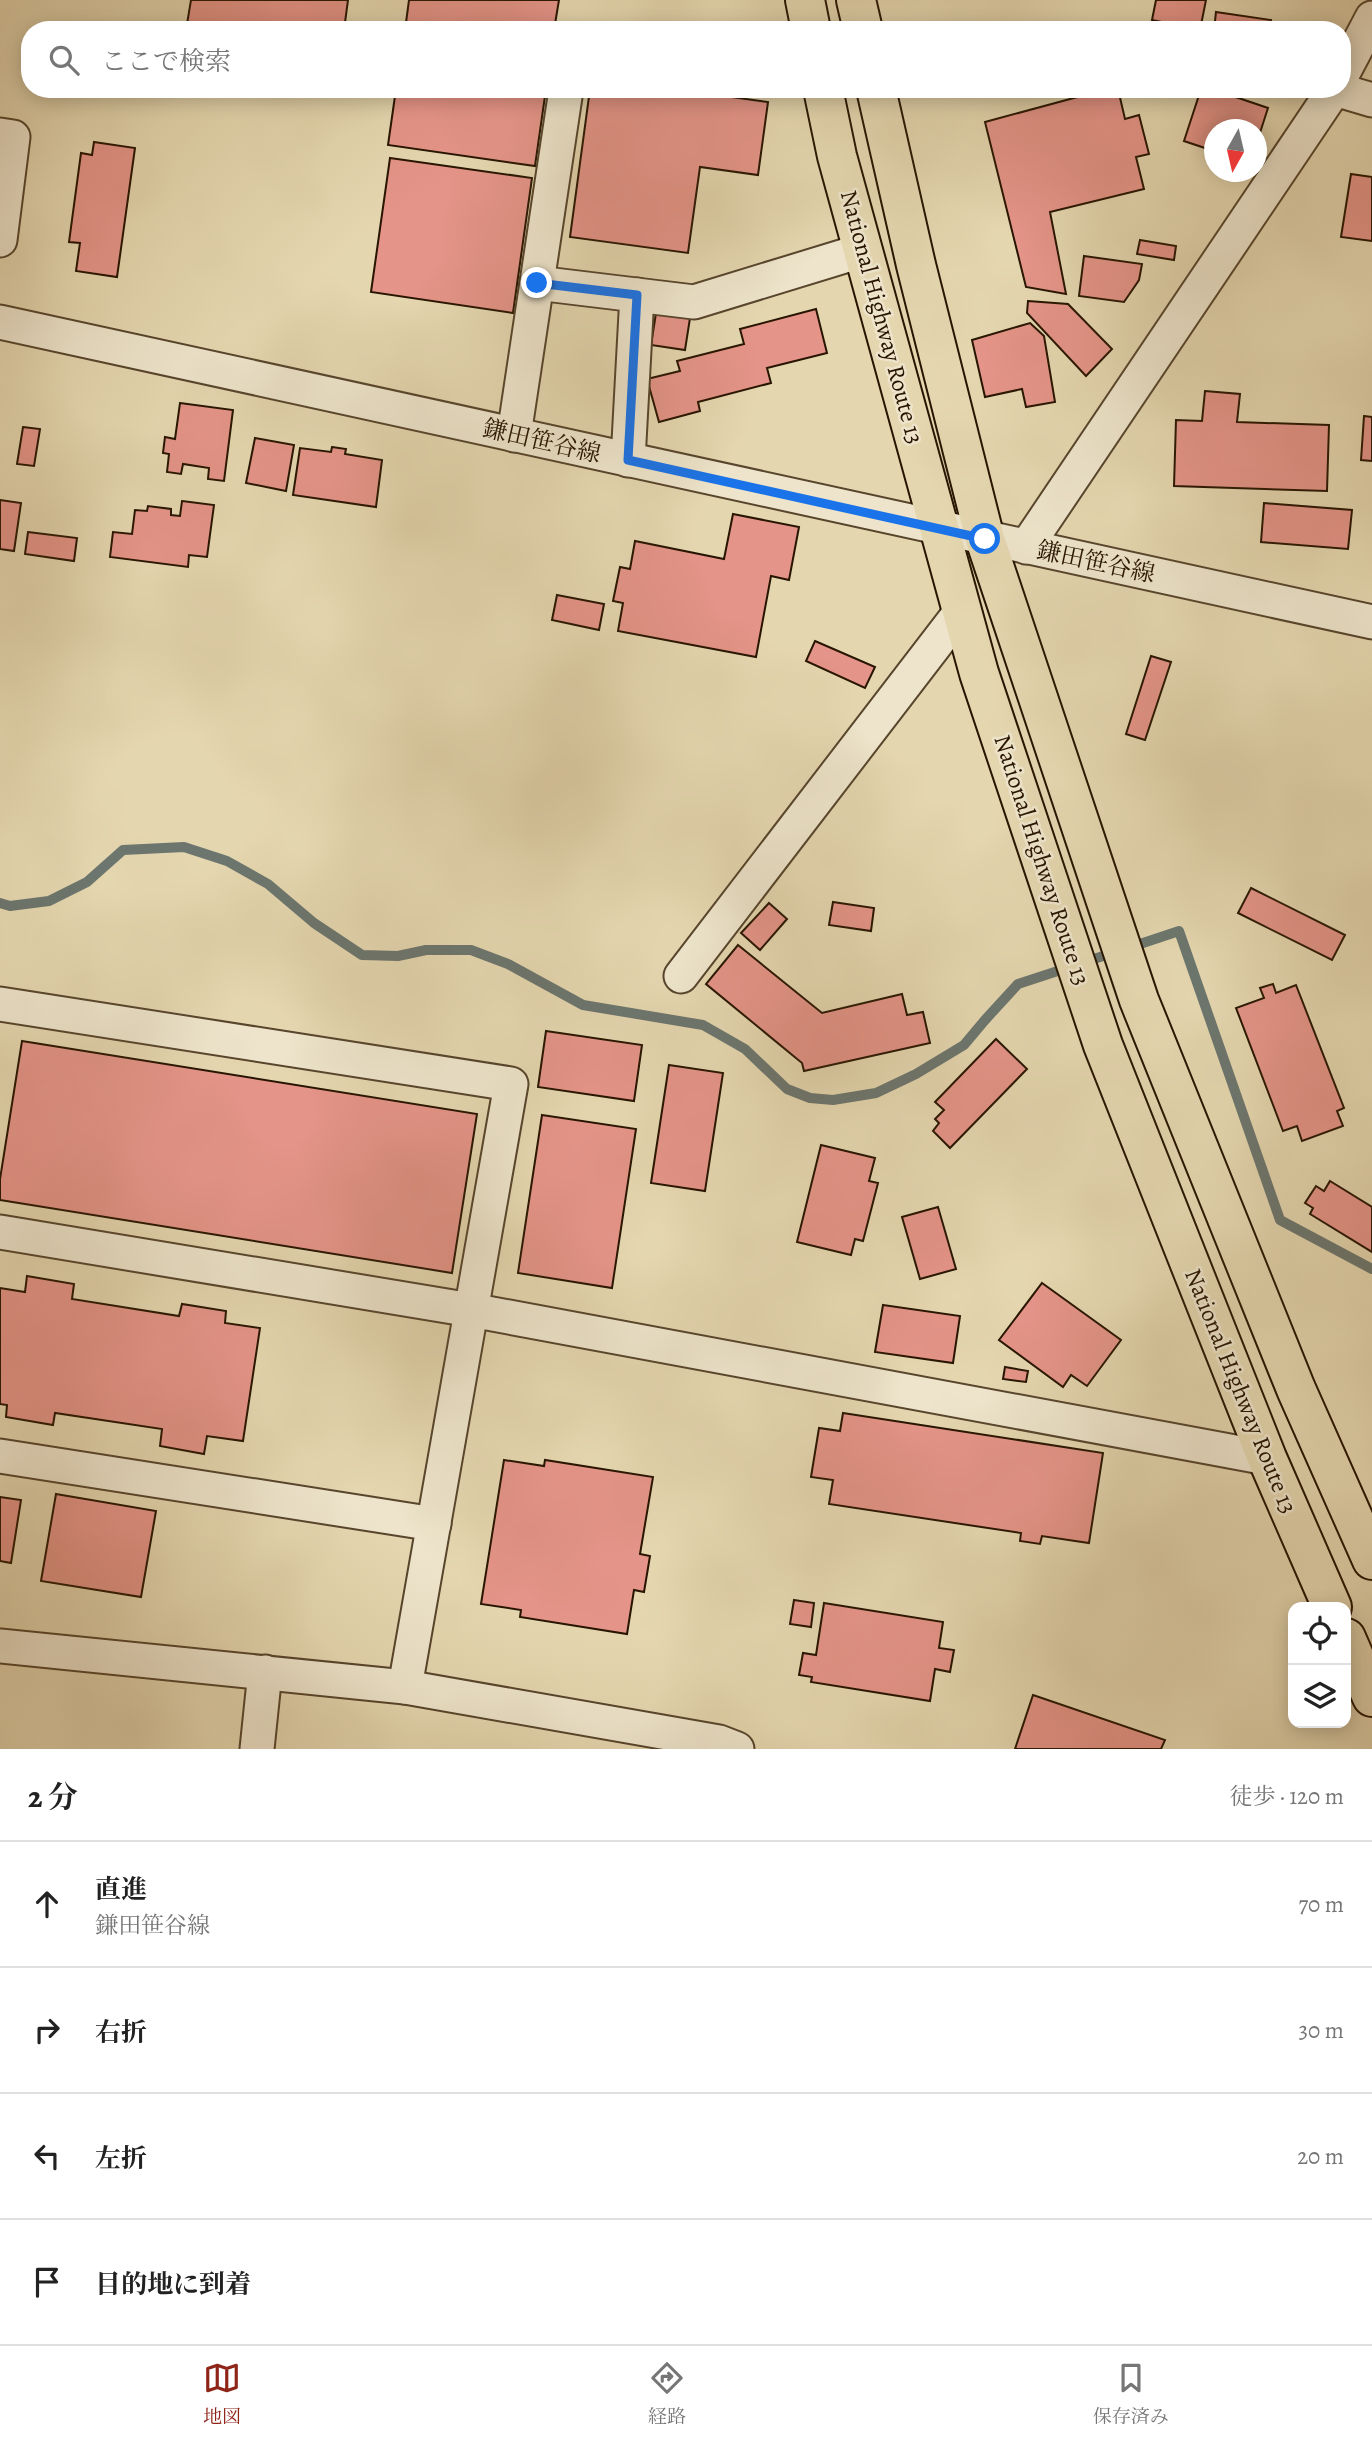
<!DOCTYPE html>
<html lang="ja">
<head>
<meta charset="utf-8">
<style>
  :root { --surface:#fff; --page:#f2f2f2; --text:#222; --muted:#767676; --line:#e0e0e0; --accent:#8f2418 }
  body { margin:0; font-family:Alegreya,"Noto Serif JP",serif; background:var(--page); color:var(--text) }
  .controls { position:absolute; right:21px; bottom:21px; display:grid; overflow:hidden; border-radius:14px; box-shadow:0 4px 18px #0003 }
  .controls button { width:63px; height:63px; display:grid; place-items:center; padding:0; border:0; border-bottom:2px solid var(--line); background:var(--surface); color:var(--text); font:35px sans-serif }
  .compass { position:absolute; left:1204px; top:119px; width:63px; height:63px; border-radius:50%; background:var(--surface); box-shadow:0 4px 18px #0003; rotate:188deg }
  .stop { position:absolute; width:21px; height:21px; margin:-16px; border:5px solid #1a73e8; border-radius:50%; background:#fff }
  .stop.end { background:#1a73e8; border-color:#fff; box-shadow:0 2px 7px #0008 }
  .list { margin:0; padding:0; list-style:none }
  h2 { display:flex; justify-content:space-between; align-items:center; height:91px; margin:0; padding:0 28px; font-size:30px }
  h2 small { font-size:23px; font-weight:400; color:var(--muted) }
  .list li { display:grid; grid-template-columns:46px 1fr auto; gap:21px; align-items:center; box-sizing:border-box; height:126px; padding:0 28px; border-top:2px solid var(--line) }
  .list b { display:block; font-size:26px; white-space:nowrap }
  .list p { margin:0; font-size:23px; white-space:nowrap; color:var(--muted) }
  .list em { font-size:23px; font-style:normal; color:var(--muted) }
  .icon { flex:none; width:38px; height:38px; fill:none; stroke:currentColor; stroke-width:2; stroke-linecap:round; stroke-linejoin:round }
  .map { position:relative; flex:none; width:1372px; height:1749px; overflow:hidden }
  .search { position:absolute; background:var(--surface); box-shadow:0 4px 18px #0003; left:21px; right:21px; top:21px; height:77px; display:flex; align-items:center; gap:18px; box-sizing:border-box; padding:0 24px; border-radius:28px; color:var(--muted); font-size:26px }
  .sheet { height:595px; background:var(--surface) }
  nav { display:flex; justify-content:space-around; align-items:center; box-sizing:border-box; height:98px; border-top:2px solid var(--line); background:var(--surface); font-size:19px; color:var(--muted) }
  nav a { display:grid; justify-items:center; gap:4px }
  nav .on { color:var(--accent) }
  .map>svg:first-child { display:block }
  .lines { fill:none; stroke-linecap:round; stroke-linejoin:round }
  .stream { stroke:#6c766e; stroke-width:10 }
  .building { fill:#e49488; stroke:#281501; stroke-width:2 }
  .minor-casing { stroke:#57452c; stroke-width:37 }
  .highway-casing { stroke:#281501; stroke-width:42 }
  .minor { stroke:#ede4cb; stroke-width:33 }
  .highway { stroke:#e4d6af; stroke-width:38 }
  .route { stroke:#1a73e8; stroke-width:9 }
  .labels { text-anchor:middle; dominant-baseline:central; stroke-width:5; stroke-linejoin:round; paint-order:stroke }
  .street-label { font-size:24px; fill:#281501; stroke:#ede4cb }
</style>
</head>
<body>
<div class="map">
<svg width="1372" height="1749" viewBox="0 0 1372 1749">
  <rect width="100%" height="100%" fill="#e4d6af"/>
  <filter id="stains"><feTurbulence type="fractalNoise" baseFrequency=".00286" numOctaves="4"/><feColorMatrix values="0 0 0 0 .2 0 0 0 0 .09 0 0 0 0 .02 0 0 0 .5 -.17"/></filter>
  <radialGradient id="worn" r=".72"><stop offset=".6" stop-color="#630" stop-opacity="0"/><stop offset="1" stop-color="#630" stop-opacity=".3"/></radialGradient>
  <g class="lines">
    <!-- stream -->
    <g class="stream">
      <polyline points="0,903 10,906 49,901 87,882 123,850 184,847 227,861 268,884 314,923 362,955 398,956 426,950 471,950 508,964 583,1005 703,1025 745,1049 787,1089 810,1098 833,1100 876,1093 916,1074 964,1045 985,1020 1018,984 1070,967"/>
      <polyline points="1131,947 1179,931 1280,1220 1372,1269"/>
      <polyline points="1084,962 1116,952"/>
    </g>
  </g>
  <!-- building -->
  <g class="building">
    <polygon points="191,0 348,0 344,30 186,30"/>
    <polygon points="409,0 559,0 554,30 405,30"/>
    <polygon points="1156,0 1206,0 1200,30 1152,20"/>
    <polygon points="1216,12 1271,20 1270,30 1214,30"/>
    <polygon points="396,89 546,89 535,166 388,145"/>
    <polygon points="590,89 674,89 768,102 758,175 700,167 688,253 570,237"/>
    <polygon points="1107,89 1118,89 1125,119 1139,115 1149,154 1136,157 1144,189 1050,212 1066,294 1026,287 985,122"/>
    <polygon points="1201,89 1212,89 1268,108 1257,142 1256,130 1214,130 1214,151 1184,141"/>
    <polygon points="94,142 135,148 117,277 76,271 80,243 69,242 81,153 92,155"/>
    <polygon points="390,158 532,178 513,313 371,292"/>
    <polygon points="1351,174 1372,177 1372,241 1341,237"/>
    <polygon points="1140,240 1176,246 1174,260 1137,254"/>
    <polygon points="1084,256 1142,264 1139,280 1124,302 1079,296"/>
    <polygon points="1028,301 1068,304 1112,349 1086,376 1027,313"/>
    <polygon points="816,309 827,353 767,368 771,383 698,402 700,411 659,422 647,379 680,371 677,361 744,344 740,329"/>
    <polygon points="656,313 690,318 685,350 651,345"/>
    <polygon points="1030,323 1044,336 1055,402 1026,407 1022,389 985,397 972,340"/>
    <polygon points="1205,391 1240,394 1237,422 1329,425 1327,491 1174,486 1176,420 1202,421"/>
    <polygon points="180,403 233,410 224,481 208,479 209,468 183,464 181,474 167,472 169,454 163,453 165,437 175,439"/>
    <polygon points="1364,416 1372,417 1372,461 1361,460"/>
    <polygon points="23,427 40,429 34,466 17,464"/>
    <polygon points="255,438 294,445 286,491 246,483"/>
    <polygon points="332,447 346,449 345,454 382,460 376,507 293,495 300,448 331,452"/>
    <polygon points="0,500 21,503 14,551 0,549"/>
    <polygon points="182,501 214,505 207,557 189,555 188,567 110,557 113,532 132,534 135,510 147,511 148,506 171,509 171,515 180,516"/>
    <polygon points="1264,503 1352,510 1348,549 1261,542"/>
    <polygon points="733,514 799,527 789,580 771,576 756,657 618,631 623,603 613,601 620,567 630,569 635,541 724,559"/>
    <polygon points="28,532 77,538 74,561 25,554"/>
    <polygon points="557,595 604,604 599,630 552,620"/>
    <polygon points="815,641 875,667 865,688 806,661"/>
    <polygon points="1151,656 1171,662 1145,740 1126,734"/>
    <polygon points="1251,888 1345,935 1332,960 1238,913"/>
    <polygon points="833,902 874,908 871,931 829,925"/>
    <polygon points="769,903 787,919 760,950 741,933"/>
    <polygon points="738,945 822,1013 902,994 907,1015 923,1012 930,1043 804,1071 802,1063 706,984"/>
    <polygon points="1273,984 1276,993 1296,985 1344,1108 1337,1111 1343,1126 1302,1141 1297,1126 1283,1131 1236,1008 1264,998 1260,988"/>
    <polygon points="546,1031 642,1045 634,1101 538,1087"/>
    <polygon points="996,1039 1027,1069 950,1148 933,1131 939,1123 935,1119 944,1110 935,1102"/>
    <polygon points="22,1041 477,1114 452,1273 0,1200 0,1179"/>
    <polygon points="669,1065 723,1073 705,1191 651,1183"/>
    <polygon points="542,1115 636,1129 612,1288 518,1273"/>
    <polygon points="821,1145 875,1158 869,1181 878,1183 863,1241 855,1239 851,1255 797,1242"/>
    <polygon points="1330,1181 1372,1207 1372,1252 1310,1214 1313,1208 1305,1203 1316,1186 1324,1191"/>
    <polygon points="938,1207 956,1269 920,1279 902,1217"/>
    <polygon points="27,1276 74,1284 72,1299 179,1316 182,1304 226,1311 225,1323 260,1328 243,1441 207,1436 204,1454 160,1446 162,1429 55,1413 53,1425 6,1417 7,1405 0,1404 0,1288 25,1292"/>
    <polygon points="1042,1283 1121,1340 1087,1386 1071,1375 1063,1387 999,1340"/>
    <polygon points="883,1305 960,1316 953,1363 875,1352"/>
    <polygon points="1005,1367 1028,1371 1026,1382 1003,1379"/>
    <polygon points="843,1413 1103,1453 1089,1543 1042,1536 1040,1544 1020,1541 1021,1533 829,1504 833,1480 811,1477 819,1428 840,1431"/>
    <polygon points="504,1460 544,1466 545,1460 653,1477 640,1554 650,1556 644,1592 634,1590 627,1634 520,1617 521,1610 481,1604"/>
    <polygon points="56,1494 156,1511 141,1597 41,1581"/>
    <polygon points="0,1497 21,1500 11,1563 0,1561"/>
    <polygon points="794,1600 814,1603 811,1627 790,1624"/>
    <polygon points="824,1603 943,1622 939,1648 954,1650 950,1672 935,1669 930,1701 811,1682 812,1677 799,1675 803,1653 816,1655"/>
    <polygon points="1033,1695 1165,1740 1161,1749 1015,1749"/>
  </g>
  <g class="lines">
    <!-- minor casing -->
    <g class="minor-casing">
      <g id="minor">
        <polyline points="1342,75 1372,18"/>
        <polyline points="1335,89 1372,100"/>
        <polyline points="0,135 13,137 0,240"/>
        <polyline points="537,283 694,302 864,250"/>
        <polyline points="0,322 1372,622"/>
        <polyline points="514,435 566,90"/>
        <polyline points="628,460 637,295"/>
        <polyline points="1026,547 1334,90"/>
        <polyline points="681,976 962,610"/>
        <polyline points="0,1004 511,1084 405,1687"/>
        <polyline points="0,1232 471,1310 1267,1458"/>
        <polyline points="0,1456 434,1524"/>
        <polyline points="0,1646 405,1687 719,1742 737,1749"/>
        <polyline points="257,1749 265,1672"/>
      </g>
    </g>
    <!-- highway casing -->
    <g class="highway-casing">
      <g id="highway">
        <polyline points="805,0 811,30"/>
        <polyline points="856,0 863,30"/>
        <polyline points="823,89 837,156 979,673 1103,1045 1267,1458 1332,1607"/>
        <polyline points="876,89 916,265 985,539 1139,1000 1296,1389 1372,1560"/>
        <polyline points="1346,1638 1372,1697"/>
      </g>
    </g>
    <!-- minor -->
    <use href="#minor" class="minor"/>
    <!-- highway -->
    <use href="#highway" class="highway"/>
  </g>
  <g class="lines">
    <!-- route -->
    <polyline class="route" points="537,283 637,295 628,460 985,539"/>
  </g>
  <g class="labels">
    <!-- street labels -->
    <g class="street-label">
      <text transform="translate(882 317) rotate(75)">National Highway Route 13</text>
      <text transform="translate(542 441) rotate(13)">鎌田笹谷線</text>
      <text transform="translate(1096 562) rotate(12)">鎌田笹谷線</text>
      <text transform="translate(1042 860) rotate(72)">National Highway Route 13</text>
      <text transform="translate(1241 1391) rotate(68)">National Highway Route 13</text>
    </g>
  </g>
  <rect width="100%" height="100%" filter="url(#stains)"/>
  <rect width="100%" height="100%" fill="url(#worn)"/>
</svg>
<div class="controls">
<button><svg class="icon" aria-label="locate" viewBox="0 0 24 24"><circle cx="12" cy="12" r="6"/><path d="M12 2v4M12 18v4M2 12h4M18 12h4"/></svg></button>
<button><svg class="icon" aria-label="layers" viewBox="0 0 24 24"><path d="M12 4l9 5-9 5-9-5zM3 14l9 5 9-5"/></svg></button>
</div>
<svg class="compass" viewBox="-18 -18 36 36"><path d="M0-13l5 13h-10z" fill="#e53935"/><path d="M0 13l5-13h-10z" fill="#767676"/></svg>
<div class="stop" style="left:985px;top:539px"></div>
<div class="stop end" style="left:537px;top:283px"></div>
<div class="search"><svg class="icon" aria-label="search" viewBox="0 0 24 24"><circle cx="10" cy="10" r="6"/><path d="M15 15l6 6"/></svg>ここで検索</div>
</div>
<section class="sheet">
<h2>2 分<small>徒歩 · 120 m</small></h2>
<ul class="list">
<li><svg class="icon" aria-label="ahead" viewBox="0 0 24 24"><path d="M12 20V5M6 11l6-6 6 6"/></svg><div><b>直進</b><p>鎌田笹谷線</p></div><em>70 m</em></li>
<li><svg class="icon" aria-label="right" viewBox="0 0 24 24"><path d="M7 20v-9h11M14 6l5 5-5 5"/></svg><div><b>右折</b></div><em>30 m</em></li>
<li><svg class="icon" aria-label="left" viewBox="0 0 24 24"><path d="M17 20v-9H6M10 6l-5 5 5 5"/></svg><div><b>左折</b></div><em>20 m</em></li>
<li><svg class="icon" aria-label="arrive" viewBox="0 0 24 24"><path d="M6 21V4h12l-3 4 3 4H6"/></svg><div><b>目的地に到着</b></div></li>
</ul>
</section>
<nav>
<a class="on"><svg class="icon" aria-label="map" viewBox="0 0 24 24"><path d="M3 6l6-2 6 2 6-2v14l-6 2-6-2-6 2zM9 4v14M15 6v14"/></svg>地図</a>
<a><svg class="icon" aria-label="directions" viewBox="0 0 24 24"><path d="M12 3l9 9-9 9-9-9zM9 14v-3h6M13 9l2 2-2 2"/></svg>経路</a>
<a><svg class="icon" aria-label="saved" viewBox="0 0 24 24"><path d="M7 4h10v16l-5-4-5 4z"/></svg>保存済み</a>
</nav>
</body>
</html>
